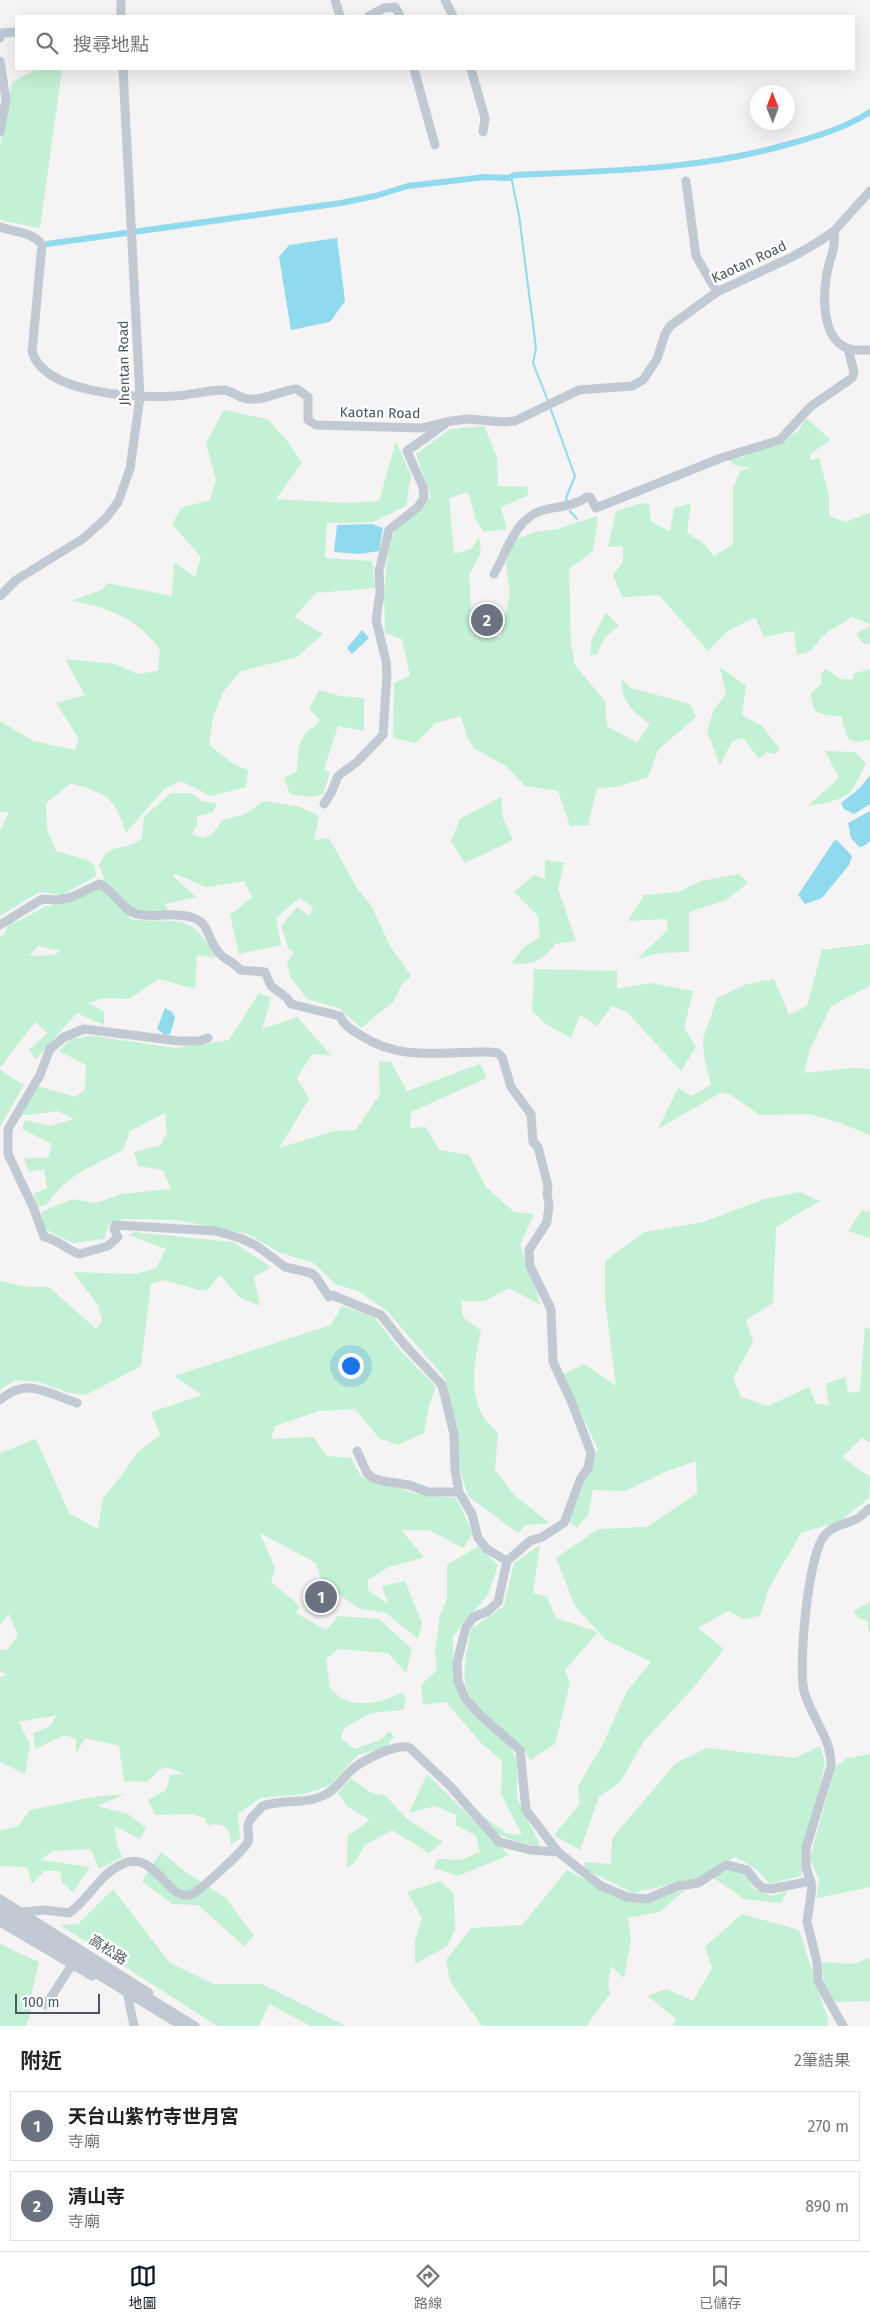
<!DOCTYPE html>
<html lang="zh-TW">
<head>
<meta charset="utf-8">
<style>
  :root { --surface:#fff; --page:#f6f6f6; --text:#222; --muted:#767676; --line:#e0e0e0; --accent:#111827 }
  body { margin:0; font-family:"Fira Sans","Noto Sans TC",sans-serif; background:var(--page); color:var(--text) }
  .compass { position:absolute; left:750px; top:85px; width:45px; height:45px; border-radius:50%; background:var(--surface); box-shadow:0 5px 20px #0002; rotate:359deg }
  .scale { position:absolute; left:15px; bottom:12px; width:85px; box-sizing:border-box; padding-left:5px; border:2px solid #4a5661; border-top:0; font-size:14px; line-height:18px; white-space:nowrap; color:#4a5661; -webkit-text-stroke:4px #fff; paint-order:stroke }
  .you { position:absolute; left:350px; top:1365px; width:18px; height:18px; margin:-12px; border:4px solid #fff; border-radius:50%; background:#1a73e8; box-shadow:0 0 0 8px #1a73e833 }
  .badge { display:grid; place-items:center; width:32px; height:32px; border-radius:50%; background:var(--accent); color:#fff; font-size:16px; font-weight:700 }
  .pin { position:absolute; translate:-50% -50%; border:2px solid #fff; box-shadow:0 1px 5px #0006 }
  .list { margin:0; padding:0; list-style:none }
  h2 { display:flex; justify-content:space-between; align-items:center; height:65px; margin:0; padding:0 20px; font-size:21px }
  h2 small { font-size:16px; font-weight:400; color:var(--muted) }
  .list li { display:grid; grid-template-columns:32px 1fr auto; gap:15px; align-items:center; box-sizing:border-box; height:70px; margin:0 10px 10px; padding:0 10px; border:1px solid var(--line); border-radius:0px }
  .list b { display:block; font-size:19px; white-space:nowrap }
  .list p { margin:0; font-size:16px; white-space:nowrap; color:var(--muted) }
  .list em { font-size:16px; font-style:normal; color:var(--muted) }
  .icon { flex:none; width:28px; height:28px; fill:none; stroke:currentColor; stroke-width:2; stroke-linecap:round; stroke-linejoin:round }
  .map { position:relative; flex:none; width:870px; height:2026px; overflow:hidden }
  .search { position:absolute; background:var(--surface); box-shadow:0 5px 20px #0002; left:15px; right:15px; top:15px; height:55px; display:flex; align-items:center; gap:12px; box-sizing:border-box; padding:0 18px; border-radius:0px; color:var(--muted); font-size:19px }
  .sheet { height:225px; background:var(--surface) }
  nav { display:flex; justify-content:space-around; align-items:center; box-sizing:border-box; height:70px; border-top:1px solid var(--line); background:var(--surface); font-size:14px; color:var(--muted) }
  nav a { display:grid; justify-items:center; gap:2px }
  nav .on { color:var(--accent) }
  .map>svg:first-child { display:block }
  .green { fill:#c3f1d5; fill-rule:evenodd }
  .water { fill:#90daee }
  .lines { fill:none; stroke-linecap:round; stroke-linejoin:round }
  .stream { stroke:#90daee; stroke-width:2 }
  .canal { stroke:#90daee; stroke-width:6 }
  .minor { stroke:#c1cad2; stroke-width:9 }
  .minor-bridge { stroke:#c1cad2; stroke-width:9 }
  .labels { text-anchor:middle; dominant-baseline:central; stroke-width:5; stroke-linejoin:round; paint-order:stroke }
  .street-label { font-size:14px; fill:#4a5661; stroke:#fff }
</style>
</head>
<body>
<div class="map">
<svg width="870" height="2026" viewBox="0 0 870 2026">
  <rect width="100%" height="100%" fill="#f5f3f3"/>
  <!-- green -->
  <g class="green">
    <polygon points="37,69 62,69 40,228 0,220 0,147 12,82"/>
    <path d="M224,410L267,419L288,442L302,463L276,499L348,503L379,501L396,441L411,476L406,506L373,522L327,523L325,558L372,561L375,588L316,593L294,617L323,634L297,657L241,671L223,692L213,717L209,745L235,765L248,770L246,787L211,796L181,781L164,789L126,833C115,797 107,794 71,783L46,803L47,829L56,851L87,860L95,866L96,876L62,895L39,892L0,916V831L9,812H0V721L33,741L75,750L79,739L56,703L85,695L65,659L115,664L137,674L158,671L160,649C136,618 110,608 72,601L101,590L108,583L172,596L174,562L195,577L201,557L172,524L181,508L210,500L216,480L206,443Z"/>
    <polygon points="806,418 831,440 810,454 810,460 819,458 829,496 829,516 846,522 869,513 870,515 870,624 852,617 826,633 810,651 797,655 794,631 764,637 755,617 728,631 708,651 659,595 622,597 613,575 623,562 623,546 608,547 616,511 639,504 649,503 651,522 670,531 674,508 691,503 687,533 702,542 714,556 733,544 733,488 740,471 751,468 734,465 729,459 743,457 758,448 779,445 798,431"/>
    <path d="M484,426L497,457L498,486L529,487L527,496L501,507L507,529L484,532L476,520L468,492L449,498L454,554L471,549L479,537L481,553L469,575L472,624L480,636L501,637L510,593L506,563L514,540L535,532L557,529L598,516L593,551L569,569L571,644L575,665L605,701L607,726L637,743L650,724C634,713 620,700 622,680L631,688L690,704L696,717L658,750L648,777L617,787L597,788L588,825L570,826L558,791L525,786L506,766L475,749L467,737L461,716L435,723L416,743L393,738L394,683L410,676L402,639L385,633C384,609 383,548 397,529C405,518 422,508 431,497L416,454L450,429Z"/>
    <polygon points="606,613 619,626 605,637 597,654 590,656 592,639"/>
    <polygon points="870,626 870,644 863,643 856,634"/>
    <polygon points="720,667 746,686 742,715 762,726 780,749 775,754 767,752 759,759 743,738 732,741 720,765 707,731 714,709 726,694"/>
    <polygon points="826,669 840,679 853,680 853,674 870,669 870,740 857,742 848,739 841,716 826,715 815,711 810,694 821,685 821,674"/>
    <path d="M319,690L340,696L364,698V731L338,726L324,769L330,773L323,794L311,797L290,794L284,778L297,771C298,759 297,744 305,734C309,728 316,728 320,720L309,709Z"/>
    <path d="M825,751L855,752L866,764C861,771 856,787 850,792C840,802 821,803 808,806L839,778Z"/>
    <path d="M171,793H191L203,802L217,803L213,812L197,816V825L192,834L203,838L212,834L223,820L245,814L264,801L300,807L319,816L314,840L329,838L357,888L371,905L390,946L411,976L402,984L394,1001L361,1028L339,1008L307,999L290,976L287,962L294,952L289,950L281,926L297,907L310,916L313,907L299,898L276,918L281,945L239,954L230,915L252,897L244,881L206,887L176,874L173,876L196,897L164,904L170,912H133L129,919C176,925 189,908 216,958L197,955L195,989L159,979L129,999L105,998L88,1003L104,1011V1025L77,1013L36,1059L29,1050L48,1033L35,1022L0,1068V937L4,935L8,925L21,920L44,907L72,900L99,888L104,878L99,865C111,839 124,854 142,838L144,817ZM38,946L61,951L53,955L29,956Z"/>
    <polygon points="501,797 503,818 513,840 465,863 451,841 460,819"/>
    <path d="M545,860L564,863L558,889L576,941L555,944C544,960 531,966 512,963L523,948L540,936L538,916L514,892L534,875L545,879Z"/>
    <polygon points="739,874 748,883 726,900 689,912 689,952 659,953 637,959 668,930 667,919 628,921 644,895 678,892 701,881"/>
    <polygon points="870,944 870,986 831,1006 810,1049 804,1073 853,1068 870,1069 870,1135 840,1123 810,1114 760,1115 731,1095 722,1092 658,1129 678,1088 691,1096 711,1085 704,1057 703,1039 717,998 747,984 774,979 789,1015 807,1006 822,950"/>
    <polygon points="534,969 617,971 617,989 651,983 693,991 684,1028 696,1047 681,1071 627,1012 612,1006 597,1026 580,1015 571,1038 546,1024 532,1011"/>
    <path d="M259,993L271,998L262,1029L297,1017L331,1055L312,1054L297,1078L309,1099L279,1148L334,1131L356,1130L380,1094L379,1061L391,1062L407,1091L480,1064L487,1078L411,1112L410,1128L426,1127L439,1150L469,1155L486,1187L514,1212L534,1214L520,1245L541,1305L509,1288L484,1301H461L463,1317L481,1331C475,1357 468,1394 484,1418C487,1423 493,1428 498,1432L495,1469L514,1495L550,1523L526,1525L518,1533L468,1496L459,1466L445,1378L387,1311L358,1291L335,1284L314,1263L278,1252L248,1234L177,1220L124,1219L109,1224L104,1239L73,1243L45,1229L41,1212L72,1199L96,1203L122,1194L171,1189L163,1170L138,1166L134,1152L161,1145L167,1132L165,1113L130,1131L123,1150C91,1167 68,1174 47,1204L38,1207L33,1194L47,1188L44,1169L29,1172L24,1158H48L52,1144L22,1129L25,1120L50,1126L74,1119L58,1111L20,1116L38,1086L75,1097L85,1090L86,1065L59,1051L70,1039L93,1036L176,1048L229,1040Z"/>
    <polygon points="0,1070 24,1085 0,1127"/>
    <polygon points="799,1192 820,1201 776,1227 773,1303 746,1320 753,1342 733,1378 741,1397 768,1406 809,1387 816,1404 829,1405 826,1384 845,1377 848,1393 860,1391 865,1327 870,1329 870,1443 862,1438 842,1457 870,1477 869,1498 840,1521 801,1533 769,1588 760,1616 744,1619 728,1611 698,1628 724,1649 694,1687 644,1741 621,1781 599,1797 580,1850 554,1835 580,1804 578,1786 603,1744 627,1691 651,1662 606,1640 575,1606 556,1558 598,1529 647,1527 697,1493 696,1461 667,1471 625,1491 593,1490 588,1515 577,1527 569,1521 598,1449 562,1375 584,1364 616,1386 605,1299 605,1261 644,1232 703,1222 765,1199"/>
    <polygon points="862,1210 870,1212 870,1238 848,1231"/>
    <polygon points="134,1232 233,1242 271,1267 254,1277 260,1306 239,1297 220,1275 207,1290 199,1290 164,1280 151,1284 141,1366 86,1395 66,1392 39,1382 15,1380 0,1390 0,1281 26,1287 49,1287 96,1329 102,1321 98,1305 73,1272 136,1274 156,1268 166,1249 128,1235"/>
    <path d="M342,1306L374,1317L400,1350L436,1387L429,1406L424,1433L398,1445L379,1438L355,1409L319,1411L275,1426L271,1439L313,1437L327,1456L351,1458L361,1477L421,1495L456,1498L473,1533L463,1548L429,1530H401L424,1557L389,1567L368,1580V1590L388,1604L382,1586L405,1581L422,1623L418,1639L386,1613L361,1609L348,1601L321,1580L316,1563L260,1533L275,1568L271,1582L300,1606L296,1613L326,1630L338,1616L379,1619L412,1649L406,1673L388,1653L338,1649L326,1659L330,1688C334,1692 338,1696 343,1699C361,1708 385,1701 402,1693L406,1699L403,1710L371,1713L344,1728L341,1739L355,1749L380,1740L390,1731L394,1737L386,1747L358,1755L329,1786L303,1794L260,1798L238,1814L240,1838L231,1845C232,1830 224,1820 208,1826L205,1818L192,1814L155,1815L148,1800L166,1790L170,1775L184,1774L167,1767L159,1770L147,1782L124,1781L119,1746L85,1738L76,1754V1739L64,1735L35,1749L33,1733L50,1726L57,1715L19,1722L30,1745L25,1774L0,1762V1678L7,1674L0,1672V1650H7L18,1635L9,1614L0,1625V1453L36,1439L69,1513L98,1529L103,1498L122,1475L137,1453L160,1435L151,1412L202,1395L174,1376L331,1325Z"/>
    <path d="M540,1545L533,1593L547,1597L556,1618L598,1632L565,1670L570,1683L555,1744L530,1760C524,1746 514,1739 502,1730C457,1692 461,1683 471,1629L504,1606L514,1563Z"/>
    <path d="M478,1546L498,1565L488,1595L453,1636V1665L456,1686L469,1709L511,1748L517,1762V1798L541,1847C521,1841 490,1839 483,1816L506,1833L522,1835L501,1794L502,1761L481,1743L446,1702L423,1705L421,1685L437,1670L435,1653L440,1616L447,1598V1565Z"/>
    <polygon points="870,1602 870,1633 868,1629 868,1621 858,1618 854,1611"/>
    <polygon points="820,1746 825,1762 801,1876 770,1884 756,1869 736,1857 719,1865 698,1878 633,1893 585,1869 584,1862 611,1864 612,1838 676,1763 708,1748 795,1758"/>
    <polygon points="870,1754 870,1887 817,1898 819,1880 810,1858 835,1768 847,1758"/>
    <polygon points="427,1774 509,1855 458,1876 434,1868 437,1859 460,1860 480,1852 476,1836 456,1825 456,1815 435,1806 409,1813"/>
    <polygon points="351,1778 371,1793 385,1795 407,1819 443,1842 429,1853 392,1830 365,1845 353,1864 347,1867 348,1835 370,1820 347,1806 338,1793"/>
    <polygon points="125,1794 97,1806 128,1814 146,1828 140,1839 114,1826 117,1845 122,1857 99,1869 91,1849 52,1851 41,1860 90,1867 73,1892 62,1882 60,1871 44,1871 32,1884 27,1867 0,1866 0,1831 18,1826 30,1810 93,1797"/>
    <polygon points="161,1852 187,1873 226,1898 254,1936 244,1946 198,1905 172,1904 142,1881"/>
    <polygon points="729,1868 745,1873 753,1888 771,1896 787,1891 781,1903 744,1899 711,1876"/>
    <polygon points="567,1870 624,1900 650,1901 686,1889 660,1912 628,1918 631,1941 624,1978 611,1966 608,1984 610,1994 586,2026 482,2026 450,1981 446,1960 471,1928 522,1925"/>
    <polygon points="440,1881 454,1894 455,1930 447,1946 415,1964 415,1941 422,1918 407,1892"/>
    <polygon points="113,1889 170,1963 213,1984 262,1984 346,2026 311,2026 269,2004 259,2026 217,2026 60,1925 78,1924"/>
    <polygon points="742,1914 799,1930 828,2020 827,2026 673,2026 676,2019 648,1996 667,1989 693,2001 712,1968 705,1947"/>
    <polygon points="0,1944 39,1962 32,1991 30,2015 26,2026 0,2026"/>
    <polygon points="870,1958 870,2001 835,2002 824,1984 822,1962 852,1964"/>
  </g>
  <!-- water -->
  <g class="water">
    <polygon points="337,238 345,301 330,322 291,330 279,257 289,245"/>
    <polygon points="372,524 383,528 379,551 359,554 334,552 337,525"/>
    <polygon points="362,630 369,638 352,654 347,648"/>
    <polygon points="870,775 870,804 854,814 844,809 841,803 860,788"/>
    <polygon points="870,811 870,841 864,846 859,847 851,838 848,823"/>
    <polygon points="837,840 852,856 849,865 822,898 805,904 798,895 834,841"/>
    <polygon points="165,1008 172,1012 175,1018 170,1034 165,1035 157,1029"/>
  </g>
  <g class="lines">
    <!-- stream -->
    <g class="stream">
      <polyline points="511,176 519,215 536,348 533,363 548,401"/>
      <polyline points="550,407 575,476 566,498 567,504"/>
      <polyline points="570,511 577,519"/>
    </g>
    <!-- canal -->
    <path class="canal" d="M47,244L341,203L375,196L408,186L485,177L508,178L515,175C608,171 700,170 789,144C818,136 845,128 870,112"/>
    <!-- minor -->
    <g class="minor">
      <polyline points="121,0 121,16"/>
      <polyline points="335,0 340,16"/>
      <polyline points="445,0 453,16"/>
      <polyline points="369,16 384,8 395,7 400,16"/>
      <polyline points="0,38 0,33 16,32"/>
      <polyline points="0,61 6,100 0,132"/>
      <polyline points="414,69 435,145"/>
      <polyline points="471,69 485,118 483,132"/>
      <polyline points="686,181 696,256 717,292"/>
      <path d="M0,227C13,232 34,232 42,245L32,352C46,395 138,398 175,396C191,395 208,390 224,390C233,391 240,399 249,399C265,401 281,390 297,389L308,397V420L316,425L421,428L450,421L468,419L503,422L515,421L579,390L632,386L643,380L657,359L665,334L670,326L717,292L792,257L820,241L834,231L870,191"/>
      <path d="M834,231C836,250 830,256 827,273C823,294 821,338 847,348C853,351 863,350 870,350"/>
      <path d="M494,574C509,549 514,517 547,509C562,506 574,506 587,497H590L596,508L721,458L780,440L810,407L852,378L854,372L848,349"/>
      <polyline points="0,596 16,580 84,538 106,518 118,502 130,469 140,397 123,69"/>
      <polyline points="324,804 331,793 338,776 357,762 383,735 387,674 386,661 376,620 380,593 379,571 389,530 418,507 424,498 423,487 407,451 445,424"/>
      <path d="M0,925L42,899L57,900L72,897L99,884C114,890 120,907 134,913C148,918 163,914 177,915C216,917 202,938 222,956C228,961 235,963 240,970L265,972L271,986L287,998L291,1004L340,1016C344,1026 353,1031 362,1036C402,1062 444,1051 489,1052L498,1053L502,1057L511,1087L531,1114L533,1142L538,1147L548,1186L547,1194L549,1205L547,1222L529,1250L530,1266L551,1309L553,1362L572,1403L591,1453L588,1468L580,1480L564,1523L542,1537L530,1541L507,1561L498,1602L488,1611L474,1617L466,1627L457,1662L458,1681L465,1698L480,1715L520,1750L526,1810L558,1852"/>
      <path d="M208,1038L199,1041H179L84,1029L64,1037L50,1049L40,1075L8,1129V1154L34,1209L44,1237C60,1240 63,1248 79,1254L108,1246L118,1237L114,1229L115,1225L216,1231L240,1238L257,1246L285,1267L311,1273L316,1277L329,1297L332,1295L381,1315L404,1344L442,1385L454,1434L455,1470L459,1492L472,1514L478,1538L487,1549L507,1561"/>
      <path d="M0,1400C27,1376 48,1394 77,1403"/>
      <polyline points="357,1451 367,1473 373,1478 383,1481 409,1485 428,1492 459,1492"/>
      <polyline points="0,1899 149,1993"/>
      <path d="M21,1912L44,1910L69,1913C89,1900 99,1873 125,1863C156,1851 170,1905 192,1894C202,1889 243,1851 248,1842C250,1837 247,1832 248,1827C248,1819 258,1811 263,1806C286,1798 311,1806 331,1791C340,1784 345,1775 354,1768C364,1760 398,1742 410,1748L451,1787L499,1842L531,1850L558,1852L601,1886L627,1897L647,1899L678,1886L698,1883L726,1865L747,1870L756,1882L763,1888L771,1889L811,1881"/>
      <polyline points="0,1922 92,1976"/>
      <polyline points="131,1988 128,1997 134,2026"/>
      <polyline points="46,2005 75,1960"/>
      <path d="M843,2026L818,1981L817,1962L807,1922L812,1887L806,1867V1848L831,1766C832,1739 811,1717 804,1691C798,1666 808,1553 825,1535C833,1525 848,1524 858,1518C863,1515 866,1511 870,1508"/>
    </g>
    <!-- minor-bridge -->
    <g class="minor-bridge">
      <polyline points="0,1906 195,2026"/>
      <polyline points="0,1915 182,2026"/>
    </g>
  </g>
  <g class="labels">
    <!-- street labels -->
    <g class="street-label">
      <text transform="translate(749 262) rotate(-25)">Kaotan Road</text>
      <text transform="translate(124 363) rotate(-91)">Jhentan Road</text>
      <text transform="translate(380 413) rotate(1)">Kaotan Road</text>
      <text transform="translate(108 1950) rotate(33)">高松路</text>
    </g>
  </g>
</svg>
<svg class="compass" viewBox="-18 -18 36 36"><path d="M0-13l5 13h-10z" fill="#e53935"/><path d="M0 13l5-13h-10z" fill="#767676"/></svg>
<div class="scale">100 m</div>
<div class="you"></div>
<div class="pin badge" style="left:321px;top:1597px;background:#6b7280">1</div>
<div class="pin badge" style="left:487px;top:620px;background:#6b7280">2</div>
<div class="search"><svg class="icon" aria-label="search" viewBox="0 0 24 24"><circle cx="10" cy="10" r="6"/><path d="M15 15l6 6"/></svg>搜尋地點</div>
</div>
<section class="sheet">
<h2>附近<small>2筆結果</small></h2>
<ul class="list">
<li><span class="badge" style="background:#6b7280">1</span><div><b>天台山紫竹寺世月宮</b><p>寺廟</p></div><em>270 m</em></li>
<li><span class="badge" style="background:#6b7280">2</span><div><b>清山寺</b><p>寺廟</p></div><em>890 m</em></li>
</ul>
</section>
<nav>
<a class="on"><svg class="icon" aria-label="map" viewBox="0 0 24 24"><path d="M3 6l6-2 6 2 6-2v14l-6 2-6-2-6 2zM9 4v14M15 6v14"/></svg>地圖</a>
<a><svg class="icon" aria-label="directions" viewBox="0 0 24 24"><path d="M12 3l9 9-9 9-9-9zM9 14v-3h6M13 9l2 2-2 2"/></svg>路線</a>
<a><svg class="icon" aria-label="saved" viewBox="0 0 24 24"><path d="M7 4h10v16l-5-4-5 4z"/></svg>已儲存</a>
</nav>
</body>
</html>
